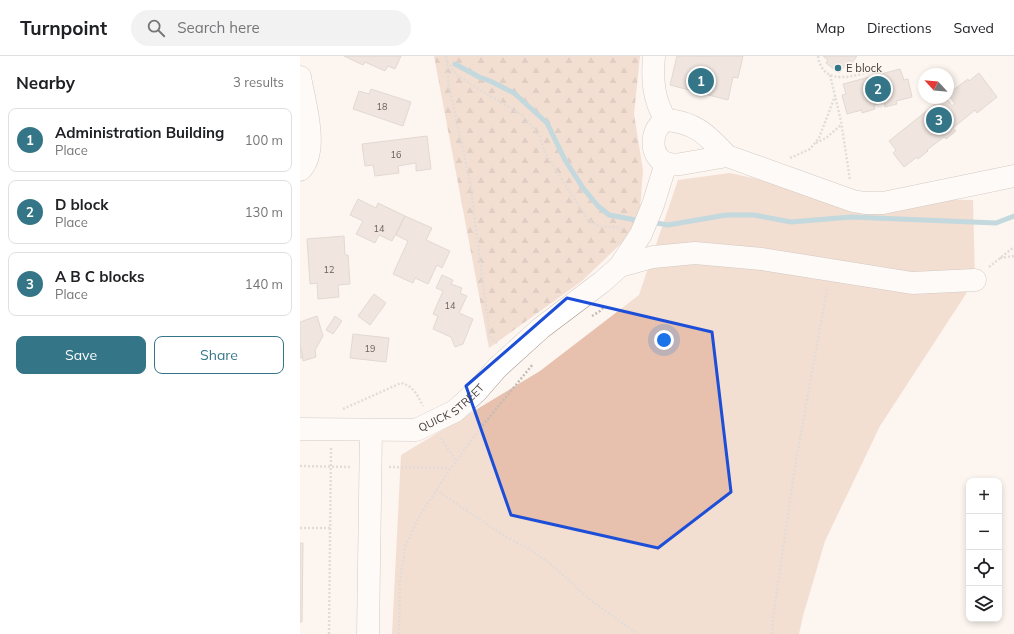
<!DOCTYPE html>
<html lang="en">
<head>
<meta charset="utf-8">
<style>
  :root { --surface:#fff; --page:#f2f2f2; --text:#202124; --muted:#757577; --line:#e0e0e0; --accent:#347688 }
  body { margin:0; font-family:Mulish,sans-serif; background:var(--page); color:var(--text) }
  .controls { position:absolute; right:12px; bottom:12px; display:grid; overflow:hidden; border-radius:8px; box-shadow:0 2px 6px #0003 }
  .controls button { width:36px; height:36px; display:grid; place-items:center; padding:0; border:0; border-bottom:1px solid var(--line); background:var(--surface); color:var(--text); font:20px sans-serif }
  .compass { position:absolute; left:618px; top:12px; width:36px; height:36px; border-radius:50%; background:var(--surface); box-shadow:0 2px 6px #0003; rotate:296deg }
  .you { position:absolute; left:364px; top:284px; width:14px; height:14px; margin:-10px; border:3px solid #fff; border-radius:50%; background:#1a73e8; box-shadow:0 0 0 6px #1a73e833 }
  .badge { display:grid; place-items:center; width:26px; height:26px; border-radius:50%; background:var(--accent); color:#fff; font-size:13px; font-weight:700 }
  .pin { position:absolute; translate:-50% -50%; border:2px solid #fff; box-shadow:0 1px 4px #0006 }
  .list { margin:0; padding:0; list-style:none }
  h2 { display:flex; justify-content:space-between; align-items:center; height:52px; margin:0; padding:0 16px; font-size:17px }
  h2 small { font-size:13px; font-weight:400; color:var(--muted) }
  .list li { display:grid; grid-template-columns:26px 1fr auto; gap:12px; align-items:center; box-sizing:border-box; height:64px; margin:0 8px 8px; padding:0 8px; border:1px solid var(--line); border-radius:8px }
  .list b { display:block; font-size:15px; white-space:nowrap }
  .list p { margin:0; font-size:13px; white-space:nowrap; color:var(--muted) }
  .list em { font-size:13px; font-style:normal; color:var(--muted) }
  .actions { display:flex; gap:8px; padding:12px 16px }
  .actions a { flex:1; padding:9px 0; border:1px solid var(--accent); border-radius:8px; text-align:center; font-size:14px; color:var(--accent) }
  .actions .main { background:var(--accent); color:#fff }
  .icon { flex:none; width:22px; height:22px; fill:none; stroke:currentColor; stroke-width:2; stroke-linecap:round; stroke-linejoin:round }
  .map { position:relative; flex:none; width:714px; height:578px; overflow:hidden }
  header { display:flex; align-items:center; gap:24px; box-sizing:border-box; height:56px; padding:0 20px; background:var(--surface); border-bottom:1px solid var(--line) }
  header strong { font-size:19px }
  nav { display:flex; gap:22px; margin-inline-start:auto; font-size:14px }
  .search { width:280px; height:36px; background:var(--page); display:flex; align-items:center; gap:10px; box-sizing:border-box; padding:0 14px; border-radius:22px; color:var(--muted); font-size:15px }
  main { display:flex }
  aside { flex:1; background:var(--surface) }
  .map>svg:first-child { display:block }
  .forest { fill:url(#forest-firs) }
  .park { fill:#e7c1ad }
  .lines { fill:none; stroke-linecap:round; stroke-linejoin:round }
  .stream { stroke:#7db5c6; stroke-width:5 }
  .building { fill:#dfd1ca; stroke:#c2b5ae }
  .minor-casing { stroke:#a1948d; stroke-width:23 }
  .path { stroke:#c3bcb7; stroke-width:2.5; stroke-dasharray:2 2; stroke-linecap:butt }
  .minor { stroke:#fff; stroke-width:22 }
  .marked { fill:none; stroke:#1d4ed8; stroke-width:3; stroke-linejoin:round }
  .poi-dot { fill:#347688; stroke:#fdf5f0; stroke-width:1.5 }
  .labels { text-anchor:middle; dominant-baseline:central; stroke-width:3.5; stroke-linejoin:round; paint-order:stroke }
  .number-label { font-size:9px; fill:#68615d }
  .poi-label { font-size:11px; fill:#413c39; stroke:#fdf5f0; text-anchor:start }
  .street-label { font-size:11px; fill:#413c39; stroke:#fdf5f0 }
</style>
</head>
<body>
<header>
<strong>Turnpoint</strong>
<div class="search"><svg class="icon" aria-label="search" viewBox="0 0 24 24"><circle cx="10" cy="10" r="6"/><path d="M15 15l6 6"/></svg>Search here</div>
<nav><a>Map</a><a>Directions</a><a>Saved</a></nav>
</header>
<main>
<aside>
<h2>Nearby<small>3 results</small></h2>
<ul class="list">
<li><span class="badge">1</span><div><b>Administration Building</b><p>Place</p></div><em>100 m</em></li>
<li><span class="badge">2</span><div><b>D block</b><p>Place</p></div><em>130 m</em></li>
<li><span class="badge">3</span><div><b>A B C blocks</b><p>Place</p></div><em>140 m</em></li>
</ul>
<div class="actions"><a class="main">Save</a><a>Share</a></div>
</aside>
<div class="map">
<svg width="714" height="578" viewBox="0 0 714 578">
  <defs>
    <pattern id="forest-firs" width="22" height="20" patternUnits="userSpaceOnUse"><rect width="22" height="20" fill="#e7c1ad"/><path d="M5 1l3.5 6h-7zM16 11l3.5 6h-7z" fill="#bd9e8e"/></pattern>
  </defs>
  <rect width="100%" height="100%" fill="#fdf5f0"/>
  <!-- forest -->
  <polygon class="forest" points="134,0 340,0 334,58 343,114 340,154 330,179 282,225 189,292"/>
  <!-- park -->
  <polygon class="park" points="430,117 544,142 673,144 675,224 580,370 525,485 503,560 499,578 92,578 101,399 240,315 339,239 378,124"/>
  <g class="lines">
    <!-- stream -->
    <g class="stream">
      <polyline points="155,8 179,21 190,25 214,37 247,67 265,104 283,132 298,150 309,159 341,165"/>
      <polyline points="351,166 368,169 426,159 454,159 491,166 551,161 696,167 714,160"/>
    </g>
  </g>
  <!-- building -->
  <g class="building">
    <polygon points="44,0 101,0 95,13 88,10 85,15 65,6 63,9"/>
    <polygon points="377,0 443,0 438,22 433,21 428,44 370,29"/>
    <polygon points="523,0 557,0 552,7 549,4 539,17 526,7 528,4"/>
    <polygon points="600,13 604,24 608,23 612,41 596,45 597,48 585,51 584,46 574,49 575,53 562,57 562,54 547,58 542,39 546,38 543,28"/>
    <polygon points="679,17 697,41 677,57 675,54 653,72 656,75 646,83 644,81 627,94 628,95 618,103 617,101 604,111 593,97 596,94 589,85 643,42 646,42 652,50 655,48 648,38 668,23 669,25"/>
    <polygon points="71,33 111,46 103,70 53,53 59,35 69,38"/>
    <polygon points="127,80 131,113 116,115 116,107 98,110 99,117 75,120 73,109 65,110 62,88"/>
    <polygon points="58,143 76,152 78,147 105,160 92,185 79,179 75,187 56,178 63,165 50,159"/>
    <polygon points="105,160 132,172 126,184 150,195 142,212 137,209 128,228 115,222 113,227 93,218 108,185 96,179"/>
    <polygon points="44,180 45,199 48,199 50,228 38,229 39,241 18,243 17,227 10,228 7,183"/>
    <polygon points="142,219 153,224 151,228 162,232 160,237 167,240 159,257 173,263 163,288 155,291 151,281 133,273 138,260 133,258 143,235 136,232"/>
    <polygon points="74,238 86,247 70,269 58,260"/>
    <polygon points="17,260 23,280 15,294 16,301 3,305 0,289 0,266"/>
    <polygon points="35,260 42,265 33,278 26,274"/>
    <polygon points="53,278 89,282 86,306 50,302"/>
    <polygon points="0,289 3,301 0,302"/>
    <polygon points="0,487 3,487 2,566 0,566"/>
  </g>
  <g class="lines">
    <!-- minor casing -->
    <g class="minor-casing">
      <g id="minor">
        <path d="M354,0C352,23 353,44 366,64"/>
        <path d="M0,21C4,45 20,96 0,114"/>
        <path d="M366,64C396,66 408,80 427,100L381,108C375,109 370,109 365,107C348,98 351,72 366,64Z"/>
        <polyline points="427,100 553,145 565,147 583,147 714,120"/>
        <polyline points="320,210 353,201 395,197 462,203 612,227 675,224"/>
        <path id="s1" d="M0,373L116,374L155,355L177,335L197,312L241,272L302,226L320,210L341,178L353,149L366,107"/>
        <polyline points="68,578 71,374"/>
      </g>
    </g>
    <!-- path -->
    <g class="path">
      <polyline points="146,0 148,25 170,126 190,281 197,287"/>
      <path d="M518,0C523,33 557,19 578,13"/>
      <polyline points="147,6 157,19 172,29 222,59 240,80 245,97 288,164 301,171 319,171 321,173"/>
      <polyline points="530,19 541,65 550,124"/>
      <polyline points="516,87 526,82 541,69"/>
      <polyline points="490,102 510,93 519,82 535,40"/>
      <polyline points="700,202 714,200"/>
      <polyline points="689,211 714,191"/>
      <polyline points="292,260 300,255 304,251"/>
      <path d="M43,353L101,327C114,330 117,339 123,350"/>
      <polyline points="141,382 156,405"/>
      <polyline points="0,410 52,411"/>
      <polyline points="89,411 150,412"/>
      <polyline points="136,434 206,481 228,492 252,509 290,544 338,578"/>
      <polyline points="0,472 30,472"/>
      <polyline points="29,578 31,392"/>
      <polyline points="99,578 100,525 105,491 120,459 151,412 179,374 233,308"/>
      <polyline points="472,578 473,561 496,405 527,233"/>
    </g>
    <!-- minor -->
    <use href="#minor" class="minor"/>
  </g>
  <!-- marked area -->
  <path d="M0 0H714V578H0ZM267,242L412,276L431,436L358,492L211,459L166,330Z" fill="#fdf5f0" fill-opacity=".55" fill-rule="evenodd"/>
  <path class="marked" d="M267,242L412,276L431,436L358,492L211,459L166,330Z"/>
  <!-- markers -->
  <circle class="poi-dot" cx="538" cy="12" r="4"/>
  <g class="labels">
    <!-- number labels -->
    <g class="number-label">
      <text x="82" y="50">18</text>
      <text x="96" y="98">16</text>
      <text x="79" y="172">14</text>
      <text x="29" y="213">12</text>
      <text x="150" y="249">14</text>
      <text x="70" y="292">19</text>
    </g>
    <!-- poi labels -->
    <g class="poi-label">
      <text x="546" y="12">E block</text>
    </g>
    <!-- street labels -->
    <g class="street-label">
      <text stroke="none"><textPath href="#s1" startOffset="158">QUICK STREET</textPath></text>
    </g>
  </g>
</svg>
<div class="controls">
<button>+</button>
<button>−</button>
<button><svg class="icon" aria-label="locate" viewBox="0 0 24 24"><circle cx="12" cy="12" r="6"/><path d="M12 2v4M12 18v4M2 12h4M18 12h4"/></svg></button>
<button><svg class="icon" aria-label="layers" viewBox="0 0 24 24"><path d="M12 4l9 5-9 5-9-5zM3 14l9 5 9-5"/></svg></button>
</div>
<svg class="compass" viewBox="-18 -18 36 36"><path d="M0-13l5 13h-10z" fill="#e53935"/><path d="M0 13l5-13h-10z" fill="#757577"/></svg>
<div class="you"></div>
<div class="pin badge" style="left:401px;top:25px">1</div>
<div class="pin badge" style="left:578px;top:33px">2</div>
<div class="pin badge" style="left:639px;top:64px">3</div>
</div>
</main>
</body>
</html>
